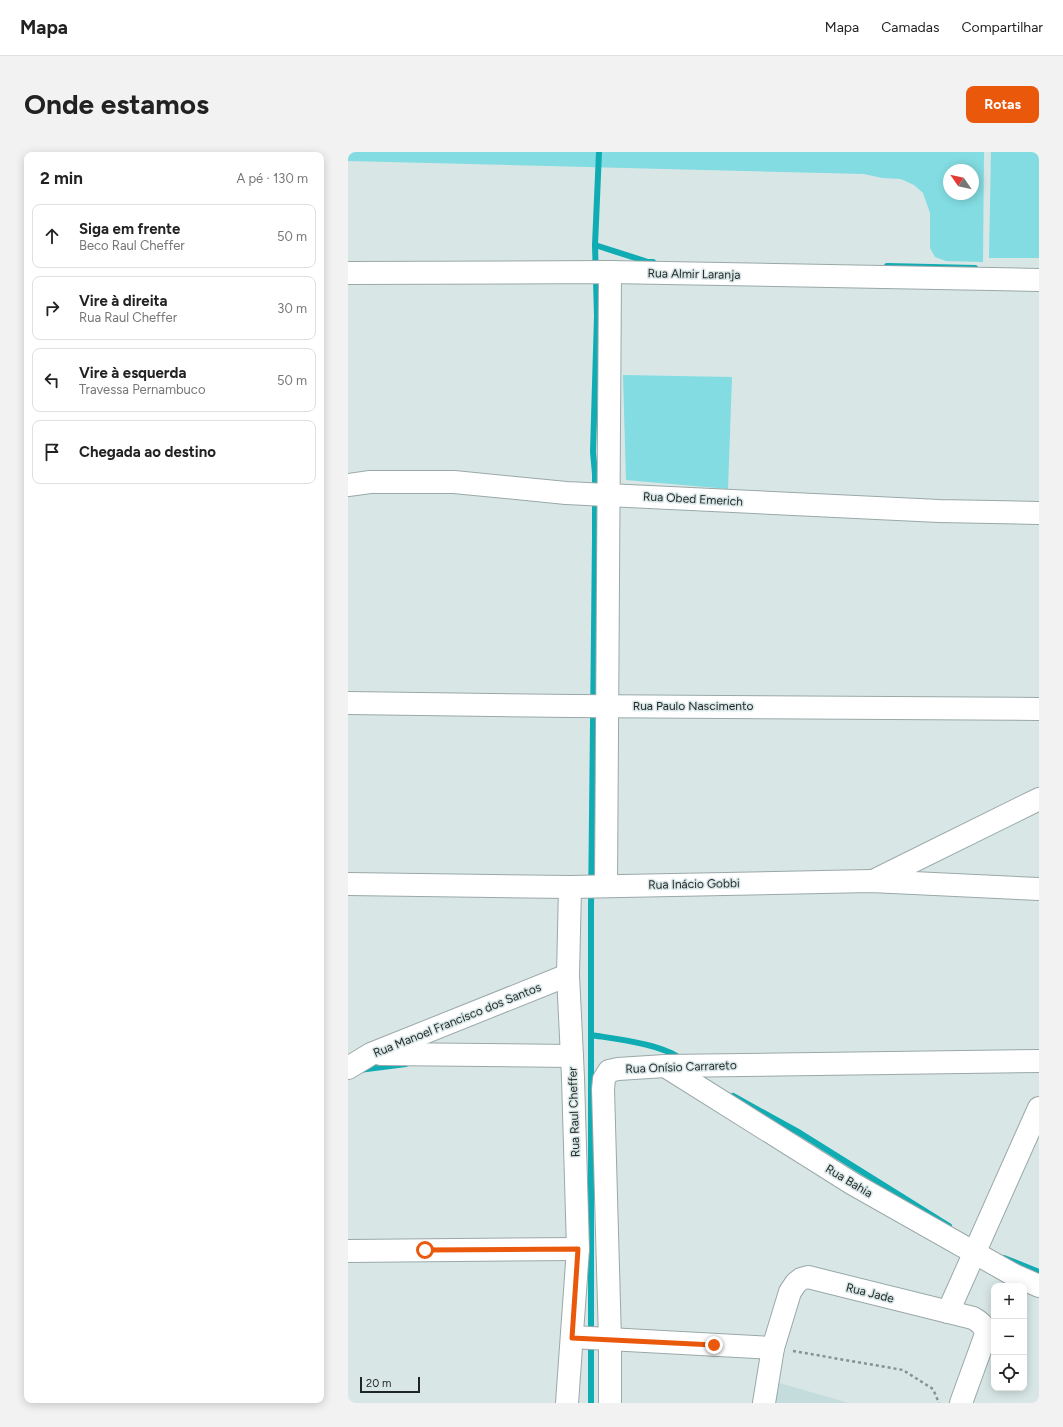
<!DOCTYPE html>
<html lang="pt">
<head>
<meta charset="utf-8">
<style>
  :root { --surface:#fff; --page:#f2f2f2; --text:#222; --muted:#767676; --line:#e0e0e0; --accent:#ea580c }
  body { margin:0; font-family:Figtree,sans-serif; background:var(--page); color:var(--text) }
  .controls { position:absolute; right:12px; bottom:12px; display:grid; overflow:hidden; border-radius:8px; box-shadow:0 2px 10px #0003 }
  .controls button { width:36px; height:36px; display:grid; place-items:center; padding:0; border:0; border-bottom:1px solid var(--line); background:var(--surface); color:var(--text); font:20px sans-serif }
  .compass { position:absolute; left:595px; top:12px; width:36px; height:36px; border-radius:50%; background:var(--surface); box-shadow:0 2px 10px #0003; rotate:304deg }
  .scale { position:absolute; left:12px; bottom:10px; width:60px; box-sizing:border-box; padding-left:4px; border:2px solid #1f2424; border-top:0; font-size:11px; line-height:14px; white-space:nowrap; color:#1f2424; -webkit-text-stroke:3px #d8e6e6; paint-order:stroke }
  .stop { position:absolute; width:12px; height:12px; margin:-9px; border:3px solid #ea580c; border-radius:50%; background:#fff }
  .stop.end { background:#ea580c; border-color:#fff; box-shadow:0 1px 4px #0008 }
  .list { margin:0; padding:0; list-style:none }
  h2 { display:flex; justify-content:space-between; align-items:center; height:52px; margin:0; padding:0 16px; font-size:17px }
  h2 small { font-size:13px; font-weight:400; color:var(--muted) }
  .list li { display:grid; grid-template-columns:26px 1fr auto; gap:12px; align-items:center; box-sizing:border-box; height:64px; margin:0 8px 8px; padding:0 8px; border:1px solid var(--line); border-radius:8px }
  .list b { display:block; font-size:15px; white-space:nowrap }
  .list p { margin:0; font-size:13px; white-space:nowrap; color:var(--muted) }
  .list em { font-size:13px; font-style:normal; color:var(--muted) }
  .icon { flex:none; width:22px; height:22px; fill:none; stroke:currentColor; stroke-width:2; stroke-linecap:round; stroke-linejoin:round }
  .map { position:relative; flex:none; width:691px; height:1251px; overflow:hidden; border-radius:8px }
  header { display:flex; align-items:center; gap:24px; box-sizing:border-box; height:56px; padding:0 20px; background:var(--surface); border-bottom:1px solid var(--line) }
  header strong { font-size:19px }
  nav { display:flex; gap:22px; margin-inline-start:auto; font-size:14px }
  .intro { display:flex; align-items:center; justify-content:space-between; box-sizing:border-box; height:96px; padding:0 24px }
  h1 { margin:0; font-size:28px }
  .button { padding:10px 18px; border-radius:8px; background:var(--accent); color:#fff; font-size:14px; font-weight:700 }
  main { display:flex; gap:24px; padding:0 24px }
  aside { flex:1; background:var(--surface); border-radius:8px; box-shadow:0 2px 10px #0003 }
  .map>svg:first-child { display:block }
  .built { fill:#c5dcdd }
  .green { fill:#82dce1; fill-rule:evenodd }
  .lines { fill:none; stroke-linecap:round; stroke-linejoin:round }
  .stream { stroke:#0facb3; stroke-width:6 }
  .minor-casing { stroke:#9aa8a8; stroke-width:24 }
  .path { stroke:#879292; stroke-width:2.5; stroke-dasharray:3 3; stroke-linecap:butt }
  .minor { stroke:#fff; stroke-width:22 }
  .route { stroke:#ea580c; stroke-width:5 }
  .labels { text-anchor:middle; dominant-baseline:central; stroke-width:3; stroke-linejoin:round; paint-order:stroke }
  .street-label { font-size:12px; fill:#1f2424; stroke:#d8e6e6 }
</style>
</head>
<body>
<header>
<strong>Mapa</strong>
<nav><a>Mapa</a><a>Camadas</a><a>Compartilhar</a></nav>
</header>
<div class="intro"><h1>Onde estamos</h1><a class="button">Rotas</a></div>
<main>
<aside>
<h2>2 min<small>A pé · 130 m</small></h2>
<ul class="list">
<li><svg class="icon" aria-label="ahead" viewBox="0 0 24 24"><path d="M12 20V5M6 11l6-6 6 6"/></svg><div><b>Siga em frente</b><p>Beco Raul Cheffer</p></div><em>50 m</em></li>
<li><svg class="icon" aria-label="right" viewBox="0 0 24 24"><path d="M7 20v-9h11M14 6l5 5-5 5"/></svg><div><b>Vire à direita</b><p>Rua Raul Cheffer</p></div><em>30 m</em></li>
<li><svg class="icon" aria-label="left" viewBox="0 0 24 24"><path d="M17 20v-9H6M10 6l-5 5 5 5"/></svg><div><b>Vire à esquerda</b><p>Travessa Pernambuco</p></div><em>50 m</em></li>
<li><svg class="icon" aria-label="arrive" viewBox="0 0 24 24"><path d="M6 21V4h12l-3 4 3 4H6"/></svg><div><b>Chegada ao destino</b></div></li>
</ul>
</aside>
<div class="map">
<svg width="691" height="1251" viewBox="0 0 691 1251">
  <rect width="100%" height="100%" fill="#d8e6e6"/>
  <!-- built -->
  <polygon class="built" points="428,1230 501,1251 425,1251"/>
  <!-- green -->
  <g class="green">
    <path d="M0,0H636L635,110L598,109L587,105L582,96V61L575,41L566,33L553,27L534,26L516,22L0,9ZM601,18H625V42H601Z"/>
    <polygon points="643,0 691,0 691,106 641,106"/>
    <polygon points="275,223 384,225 380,337 278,328"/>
  </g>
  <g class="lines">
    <!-- stream -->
    <g class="stream">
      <polyline points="247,93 300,110 305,110"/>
      <polyline points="539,114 627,116"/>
      <path d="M243,883C268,887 314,892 333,907"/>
      <polyline points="11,918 58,912"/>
      <polyline points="385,944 452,981 601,1074"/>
      <polyline points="656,1106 691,1120"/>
      <polyline points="243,1251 243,757 247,386 247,322 245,300 249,164 247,93 251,0"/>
    </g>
    <!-- minor casing -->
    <g class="minor-casing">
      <g id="minor">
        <polyline points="0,121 262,120 691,128"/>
        <polyline points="0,333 22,330 106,330 218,341 591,359 691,361"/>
        <polyline points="0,551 225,554 691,557"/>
        <polyline points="525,729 691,647"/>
        <polyline points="0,732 222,735 523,729 691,737"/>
        <polyline points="258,734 262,120"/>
        <polyline points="33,902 224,904"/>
        <polyline points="317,914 505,1032 666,1123 691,1134"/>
        <polyline points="0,916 23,902 220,823"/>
        <polyline points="0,1099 230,1097"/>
        <polyline points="600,1160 691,956"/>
        <polyline points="224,1185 425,1196"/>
        <polyline points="219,1251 230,1097 225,926 220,823 222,735"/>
        <polyline points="262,1251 262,1188 255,937 256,927 261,919 270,917 317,914 691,909"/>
        <path d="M416,1251L425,1196L442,1140L448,1131L453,1127L460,1125L625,1166C632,1170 636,1173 638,1182L613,1251"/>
      </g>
    </g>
    <!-- path -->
    <polyline class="path" points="445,1199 555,1218 585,1237 591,1251"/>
    <!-- minor -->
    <use href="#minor" class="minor"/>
  </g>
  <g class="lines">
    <!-- route -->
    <polyline class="route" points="77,1098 230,1097 224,1186 366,1193"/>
  </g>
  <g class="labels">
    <!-- street labels -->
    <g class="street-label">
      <text transform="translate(346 122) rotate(1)">Rua Almir Laranja</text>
      <text transform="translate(345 347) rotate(3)">Rua Obed Emerich</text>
      <text x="345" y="554">Rua Paulo Nascimento</text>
      <text transform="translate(346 732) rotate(-1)">Rua Inácio Gobbi</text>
      <text transform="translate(109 868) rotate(-22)">Rua Manoel Francisco dos Santos</text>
      <text transform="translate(333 915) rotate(-2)">Rua Onísio Carrareto</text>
      <text transform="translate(226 960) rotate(-92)">Rua Raul Cheffer</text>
      <text transform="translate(501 1029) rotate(31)">Rua Bahia</text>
      <text transform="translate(522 1141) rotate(14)">Rua Jade</text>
    </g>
  </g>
</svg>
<div class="controls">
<button>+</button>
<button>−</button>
<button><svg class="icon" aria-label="locate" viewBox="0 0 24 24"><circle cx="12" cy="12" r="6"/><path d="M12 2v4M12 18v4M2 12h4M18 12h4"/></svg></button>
</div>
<svg class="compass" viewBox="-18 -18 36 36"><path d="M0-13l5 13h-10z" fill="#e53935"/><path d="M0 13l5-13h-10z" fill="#767676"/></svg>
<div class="scale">20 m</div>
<div class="stop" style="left:77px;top:1098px"></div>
<div class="stop end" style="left:366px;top:1193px"></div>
</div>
</main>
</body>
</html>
